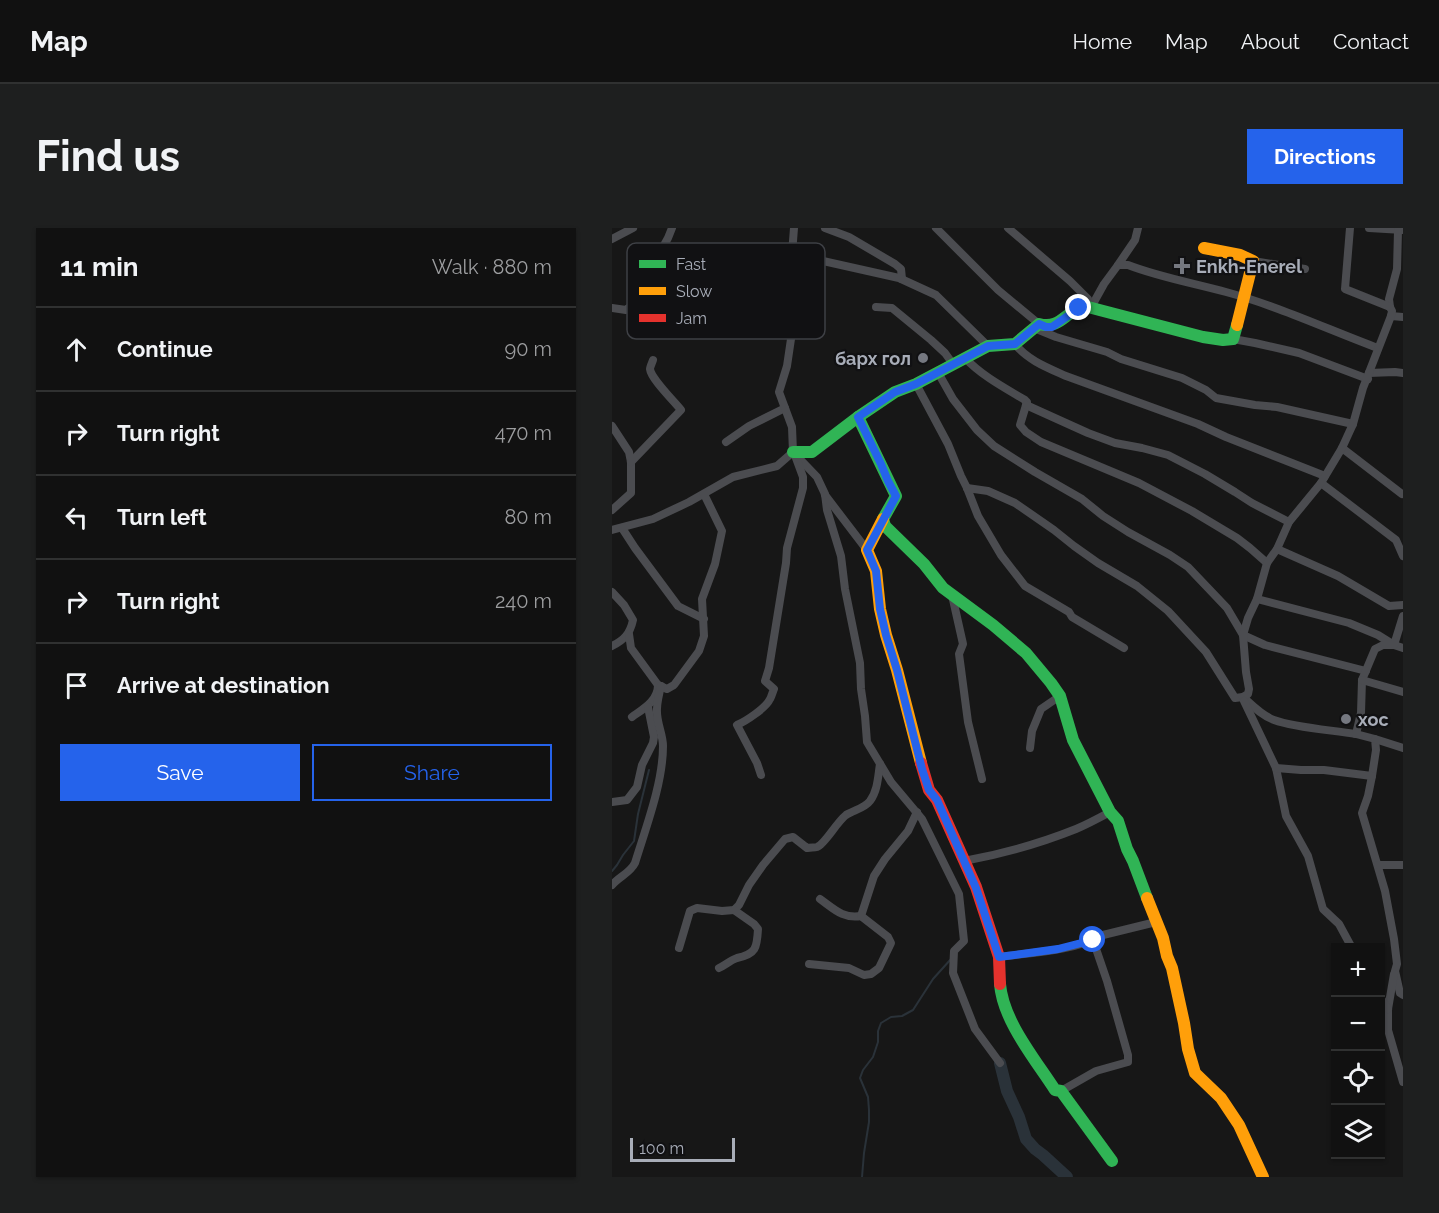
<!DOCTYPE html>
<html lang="en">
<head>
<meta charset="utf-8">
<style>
  :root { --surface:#111; --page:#1e1f1f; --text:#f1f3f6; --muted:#9c9d9f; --line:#303131; --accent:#2563eb }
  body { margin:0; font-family:Raleway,sans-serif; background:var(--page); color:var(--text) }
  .controls { position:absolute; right:18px; bottom:18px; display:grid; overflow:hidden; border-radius:0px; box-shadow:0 2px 4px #0004 }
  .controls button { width:54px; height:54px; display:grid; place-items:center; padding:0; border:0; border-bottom:2px solid var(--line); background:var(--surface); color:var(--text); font:30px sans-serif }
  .scale { position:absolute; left:18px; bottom:15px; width:105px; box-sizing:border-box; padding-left:6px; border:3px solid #a8adb8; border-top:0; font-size:16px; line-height:21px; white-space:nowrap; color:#a8adb8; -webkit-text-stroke:4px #111113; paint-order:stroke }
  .stop { position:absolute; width:18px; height:18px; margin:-14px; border:4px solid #2563eb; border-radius:50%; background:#fff }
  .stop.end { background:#2563eb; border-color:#fff; box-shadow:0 2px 6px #0008 }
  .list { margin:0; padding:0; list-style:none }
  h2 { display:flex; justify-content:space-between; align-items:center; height:78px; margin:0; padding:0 24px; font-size:26px }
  h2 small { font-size:20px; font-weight:400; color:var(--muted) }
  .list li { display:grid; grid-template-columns:39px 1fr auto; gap:18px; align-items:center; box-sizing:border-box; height:84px; padding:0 24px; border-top:2px solid var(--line) }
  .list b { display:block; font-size:22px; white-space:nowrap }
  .list em { font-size:20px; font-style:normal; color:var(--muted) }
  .actions { display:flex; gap:12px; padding:18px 24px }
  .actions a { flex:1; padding:14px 0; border:2px solid var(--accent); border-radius:0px; text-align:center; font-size:21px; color:var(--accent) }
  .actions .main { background:var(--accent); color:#fff }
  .icon { flex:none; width:33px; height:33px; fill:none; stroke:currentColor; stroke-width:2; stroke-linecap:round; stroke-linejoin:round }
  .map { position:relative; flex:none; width:791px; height:949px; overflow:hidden; border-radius:0px }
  header { display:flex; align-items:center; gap:36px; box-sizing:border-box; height:84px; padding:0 30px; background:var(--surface); border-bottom:2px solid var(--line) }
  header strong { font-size:28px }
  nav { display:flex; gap:33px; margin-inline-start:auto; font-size:21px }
  .intro { display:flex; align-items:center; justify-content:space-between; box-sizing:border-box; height:144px; padding:0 36px }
  h1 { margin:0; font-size:42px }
  .button { padding:15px 27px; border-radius:0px; background:var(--accent); color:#fff; font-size:21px; font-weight:700 }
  main { display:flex; gap:36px; padding:0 36px }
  aside { flex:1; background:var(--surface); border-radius:0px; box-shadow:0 2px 4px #0004 }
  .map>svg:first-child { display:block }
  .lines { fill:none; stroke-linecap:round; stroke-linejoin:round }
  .stream { stroke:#2a3239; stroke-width:2 }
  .river { stroke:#2a3239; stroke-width:12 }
  .street { stroke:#4b4c50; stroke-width:8 }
  .fast { stroke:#30b455; stroke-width:12 }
  .slow { stroke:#ff9f0a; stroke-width:12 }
  .jam { stroke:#e5322d; stroke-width:12 }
  .route { stroke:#2563eb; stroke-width:8 }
  .poi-dot { fill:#757880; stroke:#111113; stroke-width:2 }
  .labels { text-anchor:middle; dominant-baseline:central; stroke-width:4.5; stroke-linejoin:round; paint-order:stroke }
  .poi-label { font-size:18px; font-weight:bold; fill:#a8adb8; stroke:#111113; text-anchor:start }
  .key { fill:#111113; stroke:#3e4045; stroke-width:1.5 }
  .key-label { font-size:16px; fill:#a8adb8 }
</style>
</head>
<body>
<header>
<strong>Map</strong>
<nav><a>Home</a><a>Map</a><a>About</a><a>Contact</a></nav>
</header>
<div class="intro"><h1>Find us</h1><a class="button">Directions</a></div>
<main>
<aside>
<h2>11 min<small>Walk · 880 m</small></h2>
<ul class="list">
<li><svg class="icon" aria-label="ahead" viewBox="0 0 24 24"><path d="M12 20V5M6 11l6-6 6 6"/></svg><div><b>Continue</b></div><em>90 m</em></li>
<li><svg class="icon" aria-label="right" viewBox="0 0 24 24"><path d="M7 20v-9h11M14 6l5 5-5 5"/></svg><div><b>Turn right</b></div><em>470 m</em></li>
<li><svg class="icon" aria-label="left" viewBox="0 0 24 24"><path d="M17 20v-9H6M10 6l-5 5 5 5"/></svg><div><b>Turn left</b></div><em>80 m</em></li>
<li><svg class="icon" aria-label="right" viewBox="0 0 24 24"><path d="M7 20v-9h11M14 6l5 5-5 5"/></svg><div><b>Turn right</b></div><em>240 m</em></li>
<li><svg class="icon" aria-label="arrive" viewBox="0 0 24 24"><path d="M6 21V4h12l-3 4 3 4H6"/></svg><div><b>Arrive at destination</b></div></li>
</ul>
<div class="actions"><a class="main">Save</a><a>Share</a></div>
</aside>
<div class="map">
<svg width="791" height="949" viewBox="0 0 791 949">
  <rect width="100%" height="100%" fill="#171717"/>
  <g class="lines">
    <!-- stream -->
    <g class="stream">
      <polyline points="0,643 5,637 11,627 22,613 26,586 37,542"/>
      <polyline points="250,949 252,925 257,894 257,882 256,869 248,850 251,842 261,829 266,814 266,803 269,795 279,789 290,788 301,782 321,751 339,731"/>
    </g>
    <!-- river -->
    <polyline class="river" points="388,835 395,863 407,889 414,911 423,921 431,927 455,949"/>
    <!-- street -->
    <g class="street">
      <polyline points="213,0 237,9 283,36 289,41 290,51"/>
      <polyline points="324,0 386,62 427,96"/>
      <polyline points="396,0 458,53 476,71 476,79"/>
      <polyline points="757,0 791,2"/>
      <polyline points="0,11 21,0"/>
      <polyline points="180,26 287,50 324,67 376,118"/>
      <polyline points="641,33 693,41"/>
      <polyline points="506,37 523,12 526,0"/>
      <polyline points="264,79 280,80 319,112 333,125 341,136"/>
      <path d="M476,79L482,74L492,56L506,37H516C547,49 581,55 614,64C666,78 715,101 766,120"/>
      <polyline points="778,79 777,71 785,41 786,3"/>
      <polyline points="0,80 14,82 26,72 34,60 42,35 56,10 60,0"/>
      <polyline points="779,88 791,89"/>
      <polyline points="422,100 444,109 495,124 509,131 570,150 594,162 604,170 643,177 665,179 741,196"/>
      <polyline points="621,111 643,115 687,125 756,151"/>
      <path d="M403,116C415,132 436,140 454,148L586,196L614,209L713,248"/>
      <path d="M353,130C370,148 393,160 413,172L415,174L408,197L414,204L429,214L527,255L580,283L625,310L638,320L655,335"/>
      <polyline points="327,143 328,148 341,171 365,202 382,218 423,244 470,271 491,288 516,304 558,327 576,339 615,380 631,407 653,417 754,443"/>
      <polyline points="757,145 783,144 791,145"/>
      <polyline points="304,156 336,216 349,248 355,260 366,288 389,327 413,358 457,384 460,389 512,420"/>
      <polyline points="414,177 476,205 503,215 530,220 556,227 593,246 623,264 640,275 677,294"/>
      <polyline points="0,198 17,224 19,234 19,265 0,282"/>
      <polyline points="114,214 137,198 173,180"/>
      <polyline points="730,220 790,266"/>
      <polyline points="181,224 205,249 213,266 215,282 229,328 233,361 248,435 249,461 253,488 255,514 279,554 310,591 347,666 352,713 342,723 341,745 363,801 388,835"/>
      <path d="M19,234L69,182C63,174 39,151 38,141C38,139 40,135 41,132"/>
      <polyline points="709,255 784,312 791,328"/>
      <path d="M355,260L376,263L403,275L442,302L462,318L486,335L525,358L556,383L594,424L623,470L631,469C640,477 650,488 662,492C684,500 720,502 744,506"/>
      <polyline points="213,267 255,322"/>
      <polyline points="10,300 23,320 66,378 92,391"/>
      <polyline points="0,302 41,291 77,274 121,249 165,238 181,224 180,199 167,164 175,138 179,111 180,26 182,0"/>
      <polyline points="665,321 726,348 777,378 791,377"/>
      <path d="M0,364L12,377L21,392C18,406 12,412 0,418"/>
      <polyline points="340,367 351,416 347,426 356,494 370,551"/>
      <polyline points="645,371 737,395 766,407 782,417 791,420"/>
      <polyline points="791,388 782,417 771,417 763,421 750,452 749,485 744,506 763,511 764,522 760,548 756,568 750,585 773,663 782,711 785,736 783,743 788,765 791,767"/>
      <path d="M17,406L19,420L46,457C46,473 31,481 20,489"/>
      <polyline points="750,452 791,464"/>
      <polyline points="46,457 55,461 62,457 87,423 92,408 90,371 103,336 110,303 92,266"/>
      <polyline points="631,469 636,466 637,461 634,444 631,407 636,390 645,371 655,335 665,321 677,294 709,255 730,220 741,196 751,160 779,88 780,83 778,79 733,61 738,0"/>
      <polyline points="632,473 664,540 674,588 696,628 711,681 727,696 740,720"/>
      <polyline points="763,511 791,520"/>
      <polyline points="418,520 420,503 429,481 448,468"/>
      <polyline points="664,540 689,542 712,542 760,548"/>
      <path d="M149,547L145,535L125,497C134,493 154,480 158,471C159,470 161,463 162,461L153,453L157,440L174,335L175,320L191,260V249L184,230"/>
      <polyline points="0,574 15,572 25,559 30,537 41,515 42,509 36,479"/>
      <path d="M352,633C390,626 429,615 464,601C476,596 487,590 498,584"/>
      <polyline points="766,637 791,637"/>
      <path d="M0,657C8,648 18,645 23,635C34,599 51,555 51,518C51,506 44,494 45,481C45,474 47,466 49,458"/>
      <path d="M208,671C222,681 231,691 249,688"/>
      <path d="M67,720L78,683L85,680L110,683L122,682L127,677L137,657L151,637L173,611L181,609L195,620C199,619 202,620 205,619C213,616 224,595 234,587C242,582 253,580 258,573C266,562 266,548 268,536"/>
      <path d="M387,729C415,725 463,723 487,708L544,694"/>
      <polyline points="197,736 237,740 252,747 259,746 267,740 279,715 276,709 249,688 262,648 273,631 296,603 305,584"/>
      <path d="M107,740C113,737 119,732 125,730C144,726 145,720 146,701L142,696L122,682"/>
      <polyline points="782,746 776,781 776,802 791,854"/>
      <polyline points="768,769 776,781"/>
      <polyline points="449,863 484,843 516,834 516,827 495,753 481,712"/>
    </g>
    <!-- fast -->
    <g class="fast">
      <polyline points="246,189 284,268 271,291 273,298 312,336 331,360 381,397 414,425 439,455 448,468 461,512 498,584 506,593 515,621 521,633 535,670"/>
      <path d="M181,224H200L246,189L283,164L304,156L376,118L403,116L427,96C451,102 453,80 476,79L591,109L611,112L621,111L625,97"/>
      <path d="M388,756C391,793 423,831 443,862L449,863L500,933"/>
    </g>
    <!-- slow -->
    <g class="slow">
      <polyline points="592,20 628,27 641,33 625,97"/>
      <polyline points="271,291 255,322 264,343 268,381 274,407 285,442 309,535"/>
      <polyline points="535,670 551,710 555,728 560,740 572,795 576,821 583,845 609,870 627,897 651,949"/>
    </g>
    <!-- jam -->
    <polyline class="jam" points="309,535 317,562 325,572 364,659 387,729 388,756"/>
  </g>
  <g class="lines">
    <!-- route -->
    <polyline class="route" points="467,80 440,99 434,99 427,96 403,116 376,118 304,156 283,164 246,189 269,236 276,253 284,268 255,322 264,343 268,381 274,407 285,442 310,541 317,562 325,572 364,660 387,729 446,721 481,712"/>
  </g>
  <!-- markers -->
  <g class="poi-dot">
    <path d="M567 29h6v6h6v6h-6v6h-6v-6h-6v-6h6z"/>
    <circle cx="311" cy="130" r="6"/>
    <circle cx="734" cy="491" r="6"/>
  </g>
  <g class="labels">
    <!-- poi labels -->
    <g class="poi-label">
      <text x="584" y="38">Enkh-Enerel</text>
      <text x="299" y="130" text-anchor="end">барх гол</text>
      <text x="746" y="491">хос</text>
    </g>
  </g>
  <!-- legend -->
  <rect x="15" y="15" width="198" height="96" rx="9" class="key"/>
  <rect x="27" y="32" width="27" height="8" fill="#30b455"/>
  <rect x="27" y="59" width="27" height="8" fill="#ff9f0a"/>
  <rect x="27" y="86" width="27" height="8" fill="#e5322d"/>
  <g class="key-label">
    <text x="64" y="42">Fast</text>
    <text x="64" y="69">Slow</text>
    <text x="64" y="96">Jam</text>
  </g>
</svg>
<div class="controls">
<button>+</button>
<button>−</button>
<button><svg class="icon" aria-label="locate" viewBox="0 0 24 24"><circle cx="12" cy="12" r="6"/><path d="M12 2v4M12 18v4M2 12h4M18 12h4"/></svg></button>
<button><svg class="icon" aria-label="layers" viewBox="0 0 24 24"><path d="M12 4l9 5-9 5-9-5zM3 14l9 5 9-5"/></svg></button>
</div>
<div class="scale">100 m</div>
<div class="stop" style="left:481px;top:712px"></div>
<div class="stop end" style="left:467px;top:80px"></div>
</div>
</main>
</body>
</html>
